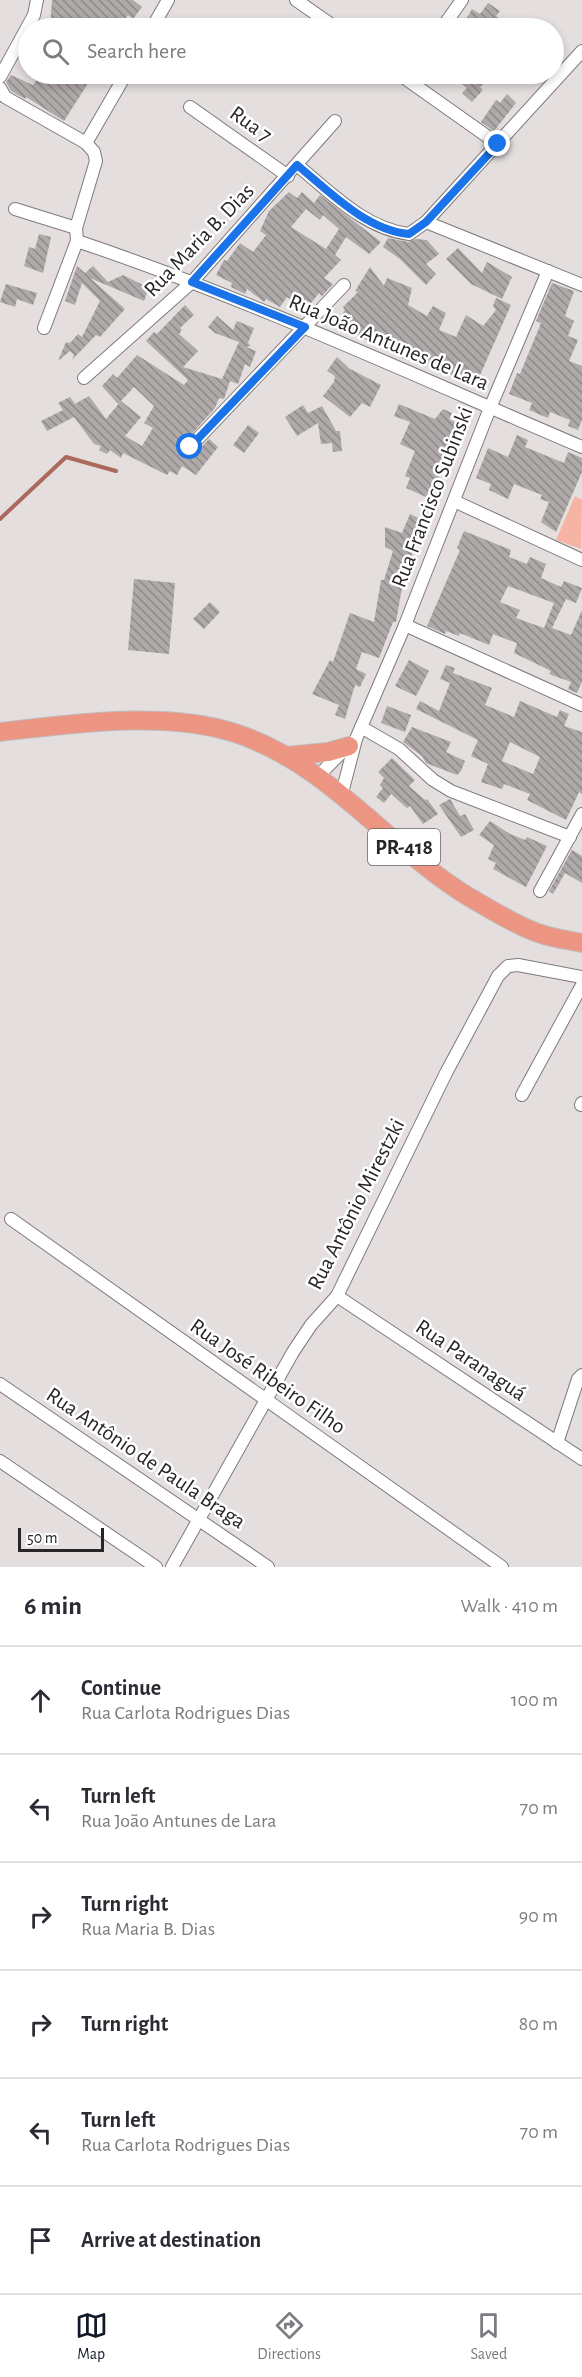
<!DOCTYPE html>
<html lang="en">
<head>
<meta charset="utf-8">
<style>
  :root { --surface:#fff; --page:#f7f7f7; --text:#2b2b33; --muted:#7c7c81; --line:#e1e1e2; --accent:#111827 }
  body { margin:0; font-family:"Alegreya Sans",sans-serif; background:var(--page); color:var(--text) }
  .scale { position:absolute; left:18px; bottom:15px; width:86px; box-sizing:border-box; padding-left:6px; border:3px solid #272525; border-top:0; font-size:16px; line-height:21px; white-space:nowrap; color:#272525; -webkit-text-stroke:4px #fff; paint-order:stroke }
  .stop { position:absolute; width:18px; height:18px; margin:-14px; border:4px solid #1a73e8; border-radius:50%; background:#fff }
  .stop.end { background:#1a73e8; border-color:#fff; box-shadow:0 2px 6px #0008 }
  .list { margin:0; padding:0; list-style:none }
  h2 { display:flex; justify-content:space-between; align-items:center; height:78px; margin:0; padding:0 24px; font-size:26px }
  h2 small { font-size:20px; font-weight:400; color:var(--muted) }
  .list li { display:grid; grid-template-columns:39px 1fr auto; gap:18px; align-items:center; box-sizing:border-box; height:108px; padding:0 24px; border-top:2px solid var(--line) }
  .list b { display:block; font-size:22px; white-space:nowrap }
  .list p { margin:0; font-size:20px; white-space:nowrap; color:var(--muted) }
  .list em { font-size:20px; font-style:normal; color:var(--muted) }
  .icon { flex:none; width:33px; height:33px; fill:none; stroke:currentColor; stroke-width:2; stroke-linecap:round; stroke-linejoin:round }
  .map { position:relative; flex:none; width:582px; height:1567px; overflow:hidden }
  .search { position:absolute; background:var(--surface); box-shadow:0 3px 9px #0003; left:18px; right:18px; top:18px; height:66px; display:flex; align-items:center; gap:15px; box-sizing:border-box; padding:0 21px; border-radius:33px; color:var(--muted); font-size:22px }
  .sheet { height:726px; background:var(--surface) }
  nav { display:flex; justify-content:space-around; align-items:center; box-sizing:border-box; height:84px; border-top:2px solid var(--line); background:var(--surface); font-size:16px; color:var(--muted) }
  nav a { display:grid; justify-items:center; gap:3px }
  nav .on { color:var(--accent) }
  .map>svg:first-child { display:block }
  .green { fill:#f6b4a5 }
  .lines { fill:none; stroke-linecap:round; stroke-linejoin:round }
  .stream { stroke:#ab695b; stroke-width:4 }
  .building { fill:url(#building-back-hatch); fill-rule:evenodd }
  .minor-casing { stroke:#7f7a79; stroke-width:14 }
  .highway-casing { stroke:#bebebe; stroke-width:20 }
  .minor { stroke:#fff; stroke-width:12 }
  .highway { stroke:#ed9583; stroke-width:18 }
  .route { stroke:#1a73e8; stroke-width:8 }
  .labels { text-anchor:middle; dominant-baseline:central; stroke-width:5; stroke-linejoin:round; paint-order:stroke }
  .shield { fill:#fff; stroke:#686666; stroke-width:1.5 }
  .shield-label { font-size:21px; font-weight:bold; fill:#272525 }
  .street-label { font-size:22px; fill:#272525; stroke:#fff }
</style>
</head>
<body>
<div class="map">
<svg width="582" height="1567" viewBox="0 0 582 1567">
  <defs>
    <pattern id="building-back-hatch" width="6" height="6" patternUnits="userSpaceOnUse" patternTransform="scale(1.5)"><rect width="6" height="6" fill="#afaaa9"/><path d="M-1 5l2 2M0 0l6 6M5-1l2 2" fill="none" stroke="#8e8a89"/></pattern>
  </defs>
  <rect width="100%" height="100%" fill="#e4dfde"/>
  <!-- green -->
  <polygon class="green" points="575,496 582,500 581,549 556,540"/>
  <g class="lines">
    <!-- stream -->
    <polyline class="stream" points="0,519 66,457 116,471"/>
  </g>
  <!-- building -->
  <g class="building">
    <polygon points="52,0 133,0 142,7 133,19 128,15 118,28 50,28"/>
    <polygon points="488,3 500,11 496,16 502,20 496,28 461,28 472,9 480,14"/>
    <polygon points="46,74 94,74 64,121 26,97 25,99 11,91 6,82 11,75 33,85 39,77 42,79"/>
    <polygon points="450,74 480,74 476,78 483,84 480,87 483,90 472,102 462,93 467,88"/>
    <polygon points="507,94 516,103 494,131 481,122 496,100 500,103"/>
    <path d="M289,192L297,198L302,192L314,203L320,195L381,242L369,254L346,237L335,255L341,260L324,278L333,284L322,296L319,293L305,311L287,297L280,307L266,299L264,302L247,289L245,294L231,287L232,283L216,275L224,260L227,261L240,243L253,252L266,235L260,231L269,211ZM306,209L320,220L323,215L339,229L326,249L291,227Z"/>
    <polygon points="39,234 51,237 43,273 24,266 29,247 35,249"/>
    <polygon points="388,238 408,242 416,239 427,240 439,254 426,264 436,274 426,285 400,259 383,247"/>
    <polygon points="458,248 482,273 487,262 512,277 502,299 471,284 446,259"/>
    <polygon points="77,266 85,273 93,266 108,282 123,275 149,288 144,301 90,278 125,309 100,337 96,335 72,360 74,355 70,351 58,361 66,342 70,343 78,334 82,337 100,301 82,283 75,305 65,301"/>
    <polygon points="370,267 384,286 387,278 412,288 408,305 427,316 433,306 446,313 439,330 456,337 466,315 483,326 496,310 493,306 496,298 511,305 477,382 456,372 454,376 408,355 406,360 398,356 400,350 384,344 381,348 336,323 345,310 343,307 358,292 355,291"/>
    <polygon points="552,283 574,291 565,316 574,321 568,336 578,340 569,361 582,366 582,420 578,430 568,426 570,420 550,412 548,418 529,410 532,403 509,394 517,373 520,374 541,323 536,321"/>
    <polygon points="6,284 37,293 33,305 17,299 15,307 0,302"/>
    <polygon points="185,305 194,315 180,328 182,330 179,334 198,351 183,367 222,379 239,342 215,333 208,327 217,316 233,330 237,321 254,328 248,343 251,346 246,347 256,351 250,367 245,364 238,384 230,381 224,399 219,398 215,408 182,445 182,450 189,455 196,453 209,439 218,447 196,475 182,466 177,475 170,471 167,475 123,453 121,458 110,450 107,454 99,450 101,446 94,444 74,417 47,431 41,421 63,410 58,403 70,397 75,404 89,396 106,419 121,401 141,417 125,436 142,446 153,428 144,423 154,406 134,387 118,404 102,386 113,374 117,378 137,355 184,385 188,380 146,341 154,332 157,334"/>
    <polygon points="337,357 350,369 381,385 370,407 362,403 350,417 323,396 334,382 335,376 327,371"/>
    <polygon points="399,404 435,419 443,409 452,413 449,419 466,427 459,444 454,442 438,479 435,478 426,497 406,488 410,478 405,476 415,451 400,444 410,422 394,416"/>
    <polygon points="303,405 308,413 322,406 336,431 340,431 342,451 333,452 332,443 321,444 318,423 297,436 285,417"/>
    <polygon points="248,425 259,433 244,453 233,445"/>
    <polygon points="517,435 528,440 525,447 564,463 568,452 582,458 582,472 556,532 541,522 549,502 540,499 542,495 514,484 508,499 489,490 491,484 476,478 488,448 508,457"/>
    <polygon points="410,514 425,521 410,560 413,561 406,583 403,582 396,622 393,622 379,658 362,652 356,669 366,674 360,687 355,685 345,719 335,715 339,705 312,694 330,660 333,662 350,613 374,622 381,580 384,580 393,551 385,547 385,527 402,533"/>
    <path d="M464,531L511,550L509,557L527,564L530,557L546,564L541,578L561,587L564,581L582,588L576,603L566,599L552,628L571,635L582,610V682L577,693L568,689L571,682L549,674L551,671L514,653L517,643L493,634L489,645L460,633L459,636L446,631L445,634L427,626L460,550L457,548ZM508,586L554,603L544,628L516,618L520,610L500,602Z"/>
    <polygon points="134,579 175,583 169,654 128,650"/>
    <polygon points="210,602 220,612 204,629 193,619"/>
    <polygon points="409,660 429,671 416,696 395,686"/>
    <path d="M446,665L455,668L453,673L492,688L485,705L514,717L520,701L557,717L560,710L569,714L564,726L582,732V794L579,792L566,820L527,800L530,794L504,784L502,789L481,782L488,764L471,756L478,740L416,709L420,701L439,711L450,683L440,679ZM510,742L540,757L533,774L502,761Z"/>
    <polygon points="387,706 411,715 405,732 381,723"/>
    <polygon points="412,727 451,742 446,752 465,761 461,771 457,775 426,763 422,756 403,742"/>
    <polygon points="392,758 415,780 409,786 425,800 427,799 438,814 423,824 410,806 407,808 391,794 384,803 376,797 383,788 380,785 384,778 378,772"/>
    <polygon points="450,799 460,816 465,814 474,830 461,837 439,805"/>
    <polygon points="490,821 510,834 525,840 527,837 547,846 526,887 493,869 496,863 488,859 494,845 479,835"/>
    <polygon points="572,850 582,856 582,883 565,873 553,894 549,891"/>
  </g>
  <g class="lines">
    <!-- minor casing -->
    <g class="minor-casing">
      <g id="minor">
        <polyline points="296,0 336,28"/>
        <polyline points="152,28 168,0"/>
        <polyline points="442,28 462,0"/>
        <polyline points="399,74 498,144"/>
        <polyline points="0,77 34,15 37,0"/>
        <polyline points="0,88 5,97 86,143 94,152 96,161 76,228 77,241 44,328"/>
        <polyline points="190,107 288,176"/>
        <polyline points="86,143 126,74"/>
        <path d="M297,165C330,192 365,229 409,234L426,222L582,51"/>
        <polyline points="15,209 76,228"/>
        <polyline points="426,222 582,285"/>
        <path d="M77,241C250,299 415,376 582,447"/>
        <polyline points="84,378 192,282 335,121"/>
        <polyline points="190,447 344,285"/>
        <polyline points="454,501 582,560"/>
        <polyline points="405,625 582,705"/>
        <polyline points="361,727 399,749 433,780 451,791 570,837"/>
        <polyline points="318,776 346,748"/>
        <polyline points="342,793 356,739 405,625 490,408 548,271"/>
        <polyline points="540,891 582,814"/>
        <polyline points="522,1095 582,985"/>
        <polyline points="581,1105 582,1103"/>
        <polyline points="11,1219 502,1567"/>
        <polyline points="337,1296 582,1459"/>
        <polyline points="0,1384 268,1567"/>
        <polyline points="557,1443 578,1379 582,1375"/>
        <polyline points="0,1461 156,1567"/>
        <polyline points="172,1567 293,1352 311,1325 337,1296 446,1073 498,976 508,966 518,965 582,977"/>
      </g>
    </g>
    <!-- highway casing -->
    <g class="highway-casing">
      <g id="highway">
        <path d="M0,732C73,724 164,710 235,733C330,764 387,847 469,897C490,909 515,925 538,933C552,938 567,940 582,943"/>
        <polyline points="286,756 328,752 349,746"/>
      </g>
    </g>
    <!-- minor -->
    <use href="#minor" class="minor"/>
    <!-- highway -->
    <use href="#highway" class="highway"/>
  </g>
  <g class="lines">
    <!-- route -->
    <path class="route" d="M190,447L305,327L192,282L297,165C330,192 366,230 409,234L426,222L498,144"/>
  </g>
  <g class="labels">
    <!-- shield labels -->
    <rect class="shield" x="368" y="829" width="72" height="36" rx="4.5"/>
    <g class="shield-label">
      <text x="404" y="847">PR-418</text>
    </g>
    <!-- street labels -->
    <g class="street-label">
      <text transform="translate(251 124) rotate(36)">Rua 7</text>
      <text transform="translate(199 240) rotate(-46)">Rua Maria B. Dias</text>
      <text transform="translate(389 342) rotate(23)">Rua João Antunes de Lara</text>
      <text transform="translate(432 497) rotate(-69)">Rua Francisco Subinski</text>
      <text transform="translate(356 1204) rotate(-63)">Rua Antônio Mirestzki</text>
      <text transform="translate(471 1360) rotate(34)">Rua Paranaguá</text>
      <text transform="translate(268 1376) rotate(35)">Rua José Ribeiro Filho</text>
      <text transform="translate(146 1458) rotate(34)">Rua Antônio de Paula Braga</text>
    </g>
  </g>
</svg>
<div class="scale">50 m</div>
<div class="stop" style="left:190px;top:447px"></div>
<div class="stop end" style="left:498px;top:144px"></div>
<div class="search"><svg class="icon" aria-label="search" viewBox="0 0 24 24"><circle cx="10" cy="10" r="6"/><path d="M15 15l6 6"/></svg>Search here</div>
</div>
<section class="sheet">
<h2>6 min<small>Walk · 410 m</small></h2>
<ul class="list">
<li><svg class="icon" aria-label="ahead" viewBox="0 0 24 24"><path d="M12 20V5M6 11l6-6 6 6"/></svg><div><b>Continue</b><p>Rua Carlota Rodrigues Dias</p></div><em>100 m</em></li>
<li><svg class="icon" aria-label="left" viewBox="0 0 24 24"><path d="M17 20v-9H6M10 6l-5 5 5 5"/></svg><div><b>Turn left</b><p>Rua João Antunes de Lara</p></div><em>70 m</em></li>
<li><svg class="icon" aria-label="right" viewBox="0 0 24 24"><path d="M7 20v-9h11M14 6l5 5-5 5"/></svg><div><b>Turn right</b><p>Rua Maria B. Dias</p></div><em>90 m</em></li>
<li><svg class="icon" aria-label="right" viewBox="0 0 24 24"><path d="M7 20v-9h11M14 6l5 5-5 5"/></svg><div><b>Turn right</b></div><em>80 m</em></li>
<li><svg class="icon" aria-label="left" viewBox="0 0 24 24"><path d="M17 20v-9H6M10 6l-5 5 5 5"/></svg><div><b>Turn left</b><p>Rua Carlota Rodrigues Dias</p></div><em>70 m</em></li>
<li><svg class="icon" aria-label="arrive" viewBox="0 0 24 24"><path d="M6 21V4h12l-3 4 3 4H6"/></svg><div><b>Arrive at destination</b></div></li>
</ul>
</section>
<nav>
<a class="on"><svg class="icon" aria-label="map" viewBox="0 0 24 24"><path d="M3 6l6-2 6 2 6-2v14l-6 2-6-2-6 2zM9 4v14M15 6v14"/></svg>Map</a>
<a><svg class="icon" aria-label="directions" viewBox="0 0 24 24"><path d="M12 3l9 9-9 9-9-9zM9 14v-3h6M13 9l2 2-2 2"/></svg>Directions</a>
<a><svg class="icon" aria-label="saved" viewBox="0 0 24 24"><path d="M7 4h10v16l-5-4-5 4z"/></svg>Saved</a>
</nav>
</body>
</html>
